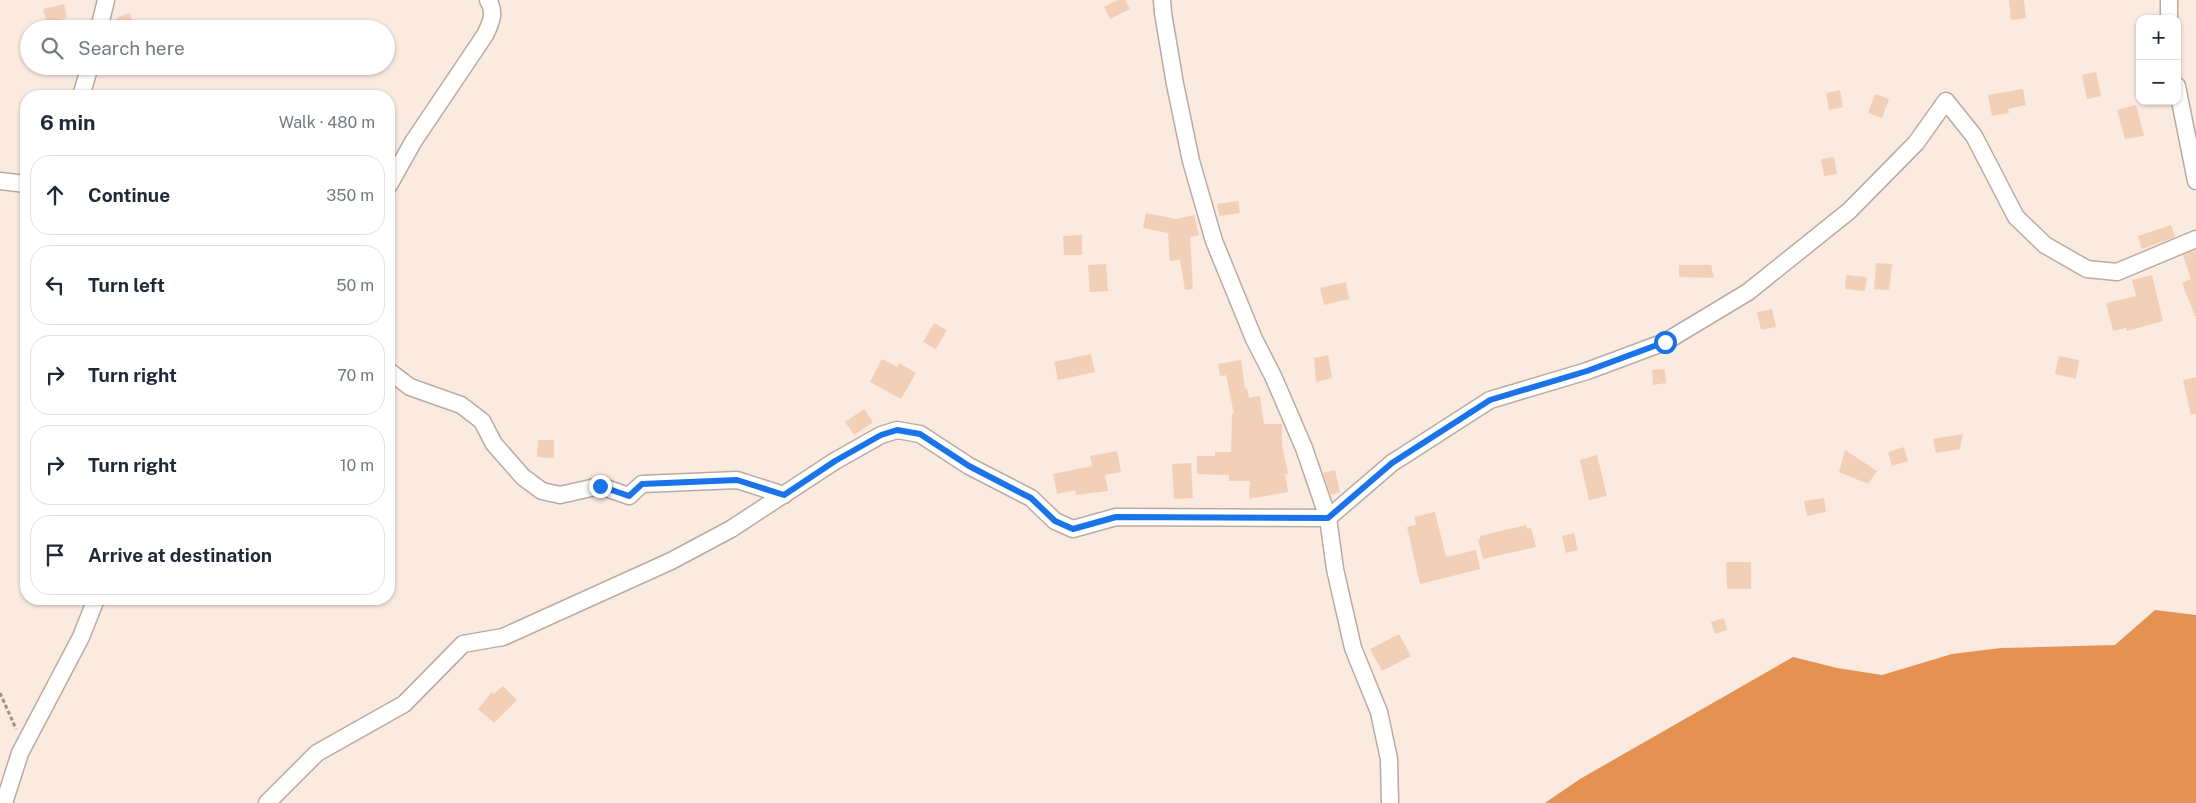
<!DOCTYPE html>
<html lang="en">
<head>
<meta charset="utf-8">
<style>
  :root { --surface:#fff; --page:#f6f6f7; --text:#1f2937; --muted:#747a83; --line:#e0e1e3 }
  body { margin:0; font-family:"Public Sans",sans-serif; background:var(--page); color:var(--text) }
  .controls { position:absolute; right:15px; top:15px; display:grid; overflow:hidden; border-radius:10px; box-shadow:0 1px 4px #0004 }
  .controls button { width:45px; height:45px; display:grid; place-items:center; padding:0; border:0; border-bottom:1px solid var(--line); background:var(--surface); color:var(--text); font:25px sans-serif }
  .stop { position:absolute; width:15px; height:15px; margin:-11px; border:4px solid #1a73e8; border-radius:50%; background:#fff }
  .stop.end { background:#1a73e8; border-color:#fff; box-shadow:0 1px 5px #0008 }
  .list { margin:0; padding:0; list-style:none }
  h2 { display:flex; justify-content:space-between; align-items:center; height:65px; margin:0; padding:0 20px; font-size:21px }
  h2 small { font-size:16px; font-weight:400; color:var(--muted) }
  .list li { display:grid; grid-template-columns:32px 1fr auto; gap:15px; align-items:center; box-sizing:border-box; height:80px; margin:0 10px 10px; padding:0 10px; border:1px solid var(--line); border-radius:20px }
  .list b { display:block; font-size:19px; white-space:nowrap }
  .list em { font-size:16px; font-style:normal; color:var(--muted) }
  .icon { flex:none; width:28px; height:28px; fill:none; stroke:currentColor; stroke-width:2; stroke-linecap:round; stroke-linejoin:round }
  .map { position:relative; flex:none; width:2196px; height:803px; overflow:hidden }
  .search { position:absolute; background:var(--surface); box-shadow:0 1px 4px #0004; left:20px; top:20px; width:375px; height:55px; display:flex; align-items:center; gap:12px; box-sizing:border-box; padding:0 18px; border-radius:28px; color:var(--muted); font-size:19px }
  .panel { position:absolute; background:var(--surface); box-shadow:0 1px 4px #0004; left:20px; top:90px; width:375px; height:515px; border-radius:20px }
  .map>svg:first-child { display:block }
  .water { fill:#e49152 }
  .building { fill:#f2cfb7 }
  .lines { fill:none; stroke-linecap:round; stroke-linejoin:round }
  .street-casing { stroke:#b9aba1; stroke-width:19 }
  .path { stroke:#9d928a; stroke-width:3; stroke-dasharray:4 2.5; stroke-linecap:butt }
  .street { stroke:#fff; stroke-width:16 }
  .route { stroke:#1a73e8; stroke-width:6 }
</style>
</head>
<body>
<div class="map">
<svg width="2196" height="803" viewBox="0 0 2196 803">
  <rect width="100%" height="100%" fill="#faeae0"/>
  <!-- water -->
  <polygon class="water" points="2155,610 2196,615 2196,803 1545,803 1580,779 1793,657 1837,668 1882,675 1952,654 2001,648 2115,645"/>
  <!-- building -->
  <g class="building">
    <polygon points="1118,0 1125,0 1130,9 1110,19 1104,7"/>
    <polygon points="2009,0 2024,0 2026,18 2011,20"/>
    <polygon points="64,4 67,18 47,24 43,9"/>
    <polygon points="130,13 134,26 120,29 116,18"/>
    <polygon points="2096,72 2101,96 2087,99 2082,75"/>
    <polygon points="2023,89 2026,105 2008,109 2009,113 1992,116 1988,95"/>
    <polygon points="1840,90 1843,107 1829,110 1826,93"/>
    <polygon points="1875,94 1889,99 1882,118 1868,113"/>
    <polygon points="2136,105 2144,136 2125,139 2117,110"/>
    <polygon points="1834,157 1837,174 1824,176 1821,159"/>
    <polygon points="1238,201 1240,213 1219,216 1217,204"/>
    <polygon points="1146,213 1176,219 1194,215 1199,235 1190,237 1193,289 1185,290 1180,260 1170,261 1168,233 1143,228"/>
    <polygon points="2171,225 2175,237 2142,249 2138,236"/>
    <polygon points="1082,235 1082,255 1064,255 1063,236"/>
    <polygon points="2196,250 2196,316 2195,316 2182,283 2191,279 2183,255"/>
    <polygon points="1876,263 1892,264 1889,290 1874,289"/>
    <polygon points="1106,264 1108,291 1090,292 1088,265"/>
    <polygon points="1679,265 1711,265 1714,278 1679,277"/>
    <polygon points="1846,275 1867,277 1865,291 1845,289"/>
    <polygon points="2152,275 2163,321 2127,331 2126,328 2113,331 2106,303 2136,296 2132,280"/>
    <polygon points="1346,282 1349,299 1324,305 1320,288"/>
    <polygon points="1772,309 1776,327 1761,330 1757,312"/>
    <polygon points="934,323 947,330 936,349 923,342"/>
    <polygon points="1091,354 1095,372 1058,380 1054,362"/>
    <polygon points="1328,355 1332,378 1316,382 1314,358"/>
    <polygon points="2059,356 2079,360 2076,379 2055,374"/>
    <polygon points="882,359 897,367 899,363 916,373 901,399 870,382"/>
    <polygon points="1241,360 1245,389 1247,388 1249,398 1260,396 1264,424 1282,424 1282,445 1288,474 1285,474 1288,492 1249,499 1250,481 1229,481 1229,475 1197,474 1197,456 1215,456 1215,452 1231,452 1232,414 1234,414 1226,375 1220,376 1218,364"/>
    <polygon points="1665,369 1666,383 1653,385 1652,370"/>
    <polygon points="2196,377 2196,414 2191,415 2183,380"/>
    <polygon points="864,409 873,422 854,435 845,422"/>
    <polygon points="1963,434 1960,449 1936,453 1933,439"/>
    <polygon points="538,440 554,440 554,458 537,457"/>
    <polygon points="1904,447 1908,461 1892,466 1888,452"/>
    <polygon points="1845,450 1877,471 1868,484 1839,472"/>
    <polygon points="1117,451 1121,472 1105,475 1108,491 1076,495 1075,490 1057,494 1053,474 1092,466 1090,456"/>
    <polygon points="1597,455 1607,496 1589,500 1580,460"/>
    <polygon points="1191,463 1193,498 1174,499 1172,464"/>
    <polygon points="1335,470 1340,492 1331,495 1323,473"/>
    <polygon points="1824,498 1826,512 1807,516 1804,501"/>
    <polygon points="1435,512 1446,557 1476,550 1480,569 1420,584 1407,527 1416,525 1414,517"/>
    <polygon points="1526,525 1527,529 1531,528 1536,547 1483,559 1478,540 1480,539 1480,536"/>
    <polygon points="1574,533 1578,550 1566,553 1562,536"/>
    <polygon points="1726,562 1751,562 1751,589 1727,589"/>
    <polygon points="1724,618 1727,630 1715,634 1711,622"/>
    <polygon points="1399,634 1411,656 1382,671 1370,649"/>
    <polygon points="503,686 517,700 494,723 478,709 492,692 494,694"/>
  </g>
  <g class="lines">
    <!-- street casing -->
    <g class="street-casing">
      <g id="street">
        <polyline points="1162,0 1163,13 1175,84 1191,161 1214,241 1254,339 1273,376 1304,448 1328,518 1335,569 1353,648 1379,712 1389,759 1390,803"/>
        <polyline points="2169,0 2169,19"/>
        <polyline points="99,29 106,0"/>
        <polyline points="2177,86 2196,181"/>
        <polyline points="81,96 90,66"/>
        <polyline points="0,181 26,184"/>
        <path d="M389,185L413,142L485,35C491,23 496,12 488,0"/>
        <polyline points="389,371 410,387 461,405 482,421 494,444 523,477 542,491 560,495 600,486 629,496 642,484 737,480 784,495"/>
        <polyline points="4,803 20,753 81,637 96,599"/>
        <polyline points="267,803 317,753 404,704 463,644 503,637 671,561 731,529 835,461 881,435 897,430 920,434 969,466 1031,498 1055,521 1073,529 1116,517 1328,518 1392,463 1490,400 1587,371 1665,342 1748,292 1849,211 1916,143 1946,101 1974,136 2016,217 2045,245 2087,269 2117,272 2196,239"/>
      </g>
    </g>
    <!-- path -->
    <polyline class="path" points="0,693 16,729"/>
    <!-- street -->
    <use href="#street" class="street"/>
  </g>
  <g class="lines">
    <!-- route -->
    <polyline class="route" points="600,486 629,496 642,484 737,480 784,495 835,461 881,435 897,430 920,434 969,466 1031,498 1055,521 1073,529 1116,517 1328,518 1392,463 1490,400 1587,371 1665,342"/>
  </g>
</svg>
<div class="controls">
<button>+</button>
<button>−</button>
</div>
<div class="stop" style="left:1665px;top:342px"></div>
<div class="stop end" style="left:600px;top:486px"></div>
<div class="search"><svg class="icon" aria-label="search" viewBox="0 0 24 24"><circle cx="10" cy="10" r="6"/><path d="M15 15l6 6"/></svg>Search here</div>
<section class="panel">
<h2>6 min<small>Walk · 480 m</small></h2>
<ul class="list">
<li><svg class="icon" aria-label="ahead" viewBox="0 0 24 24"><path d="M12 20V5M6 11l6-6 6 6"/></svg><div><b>Continue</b></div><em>350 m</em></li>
<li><svg class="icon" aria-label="left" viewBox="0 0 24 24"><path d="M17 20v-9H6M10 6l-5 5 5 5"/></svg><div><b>Turn left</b></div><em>50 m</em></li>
<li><svg class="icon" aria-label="right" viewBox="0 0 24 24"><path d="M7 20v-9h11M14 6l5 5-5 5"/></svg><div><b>Turn right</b></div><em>70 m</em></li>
<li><svg class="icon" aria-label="right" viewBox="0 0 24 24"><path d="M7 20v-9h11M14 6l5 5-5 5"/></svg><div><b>Turn right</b></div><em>10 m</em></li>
<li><svg class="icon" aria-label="arrive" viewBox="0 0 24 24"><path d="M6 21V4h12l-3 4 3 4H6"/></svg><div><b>Arrive at destination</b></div></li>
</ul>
</section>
</div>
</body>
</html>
